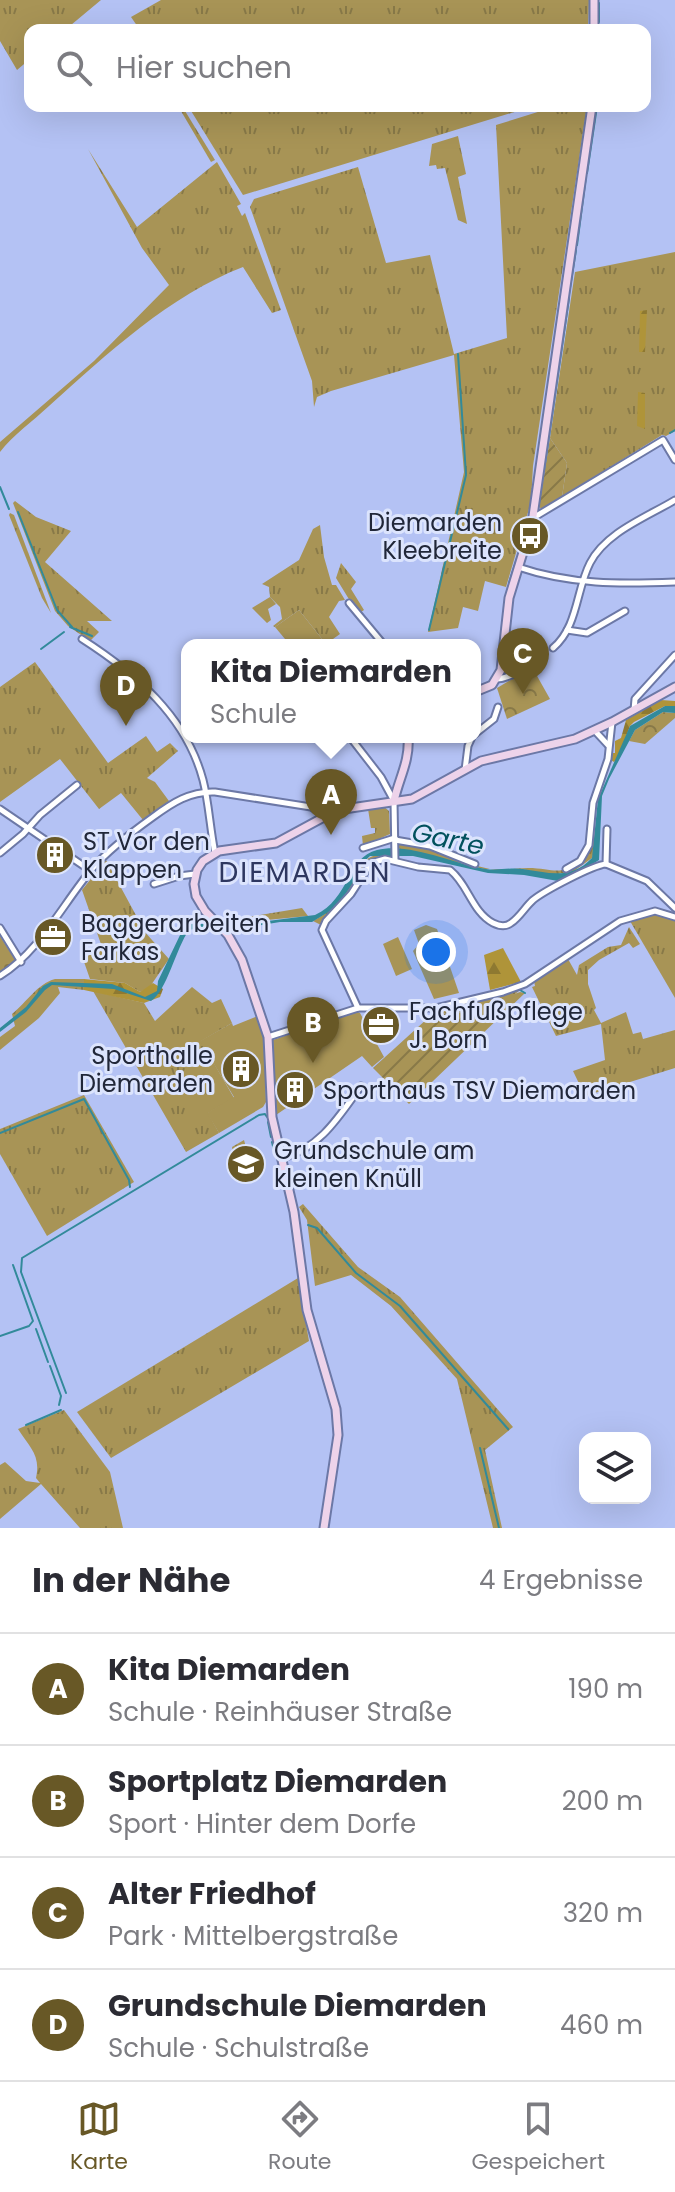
<!DOCTYPE html>
<html lang="de">
<head>
<meta charset="utf-8">
<style>
  :root { --surface:#fff; --page:#f2f2f3; --text:#2b2b33; --muted:#7c7c81; --line:#e1e1e2; --accent:#685826 }
  body { margin:0; font-family:Poppins,sans-serif; background:var(--page); color:var(--text) }
  .controls { position:absolute; right:24px; bottom:24px; display:grid; overflow:hidden; border-radius:16px; box-shadow:0 8px 32px #0002 }
  .controls button { width:72px; height:72px; display:grid; place-items:center; padding:0; border:0; border-bottom:2px solid var(--line); background:var(--surface); color:var(--text); font:40px sans-serif }
  .you { position:absolute; left:436px; top:952px; width:28px; height:28px; margin:-20px; border:6px solid #fff; border-radius:50%; background:#1a73e8; box-shadow:0 0 0 12px #1a73e833 }
  .badge { display:grid; place-items:center; width:52px; height:52px; border-radius:50%; background:var(--accent); color:#fff; font-size:26px; font-weight:700 }
  .pin { position:absolute; translate:-50% -66px; filter:drop-shadow(0 2px 4px #0008) }
  .pin::after { content:''; position:absolute; top:42px; width:28px; height:24px; background:inherit; clip-path:polygon(0 0,100% 0,50% 100%) }
  .popup { position:absolute; left:181px; top:639px; width:300px; height:104px; box-sizing:border-box; display:grid; place-content:center; border-radius:16px; background:var(--surface); filter:drop-shadow(0 2px 6px #0005); font-size:26px; white-space:nowrap; color:var(--muted) }
  .popup b { font-size:30px; color:var(--text) }
  .popup::after { content:''; position:absolute; left:50%; top:100%; margin-left:-16px; border:16px solid transparent; border-top-color:var(--surface) }
  .list { margin:0; padding:0; list-style:none }
  h2 { display:flex; justify-content:space-between; align-items:center; height:104px; margin:0; padding:0 32px; font-size:34px }
  h2 small { font-size:26px; font-weight:400; color:var(--muted) }
  .list li { display:grid; grid-template-columns:52px 1fr auto; gap:24px; align-items:center; box-sizing:border-box; height:112px; padding:0 32px; border-top:2px solid var(--line) }
  .list b { display:block; font-size:30px; white-space:nowrap }
  .list p { margin:0; font-size:26px; white-space:nowrap; color:var(--muted) }
  .list em { font-size:26px; font-style:normal; color:var(--muted) }
  .icon { flex:none; width:44px; height:44px; fill:none; stroke:currentColor; stroke-width:2; stroke-linecap:round; stroke-linejoin:round }
  .map { position:relative; flex:none; width:675px; height:1528px; overflow:hidden }
  .search { position:absolute; background:var(--surface); box-shadow:0 8px 32px #0002; left:24px; right:24px; top:24px; height:88px; display:flex; align-items:center; gap:20px; box-sizing:border-box; padding:0 28px; border-radius:16px; color:var(--muted); font-size:30px }
  .sheet { height:552px; background:var(--surface) }
  nav { display:flex; justify-content:space-around; align-items:center; box-sizing:border-box; height:112px; border-top:2px solid var(--line); background:var(--surface); font-size:22px; color:var(--muted) }
  nav a { display:grid; justify-items:center; gap:4px }
  nav .on { color:var(--accent) }
  .map>svg:first-child { display:block }
  .grass { fill:url(#grass-tufts) }
  .forest { fill:url(#forest-firs) }
  .cemetery { fill:url(#cemetery-stones) }
  .park { fill:url(#park-crowns) }
  .garden { fill:url(#garden-furrows) }
  .pitch { fill:#a89456 }
  .water { fill:#328a9a }
  .lines { fill:none; stroke-linecap:round; stroke-linejoin:round }
  .stream { stroke:#328a9a; stroke-width:2 }
  .street-casing { stroke:#6c78a6; stroke-width:9 }
  .secondary-casing { stroke:#6c78a6; stroke-width:11 }
  .street { stroke:#fff; stroke-width:5 }
  .secondary { stroke:#edd3ea; stroke-width:7 }
  .labels { text-anchor:middle; dominant-baseline:central; stroke-width:6; stroke-linejoin:round; paint-order:stroke }
  .poi-label { font-size:24px; fill:#212739; stroke:#dce4fd; text-anchor:start }
  .water-label { font-size:26px; font-style:italic; fill:#02515d; stroke:#dce4fd }
  .quarter-label { font-size:28px; letter-spacing:2px; fill:#2e3760; stroke:#dce4fd }
</style>
</head>
<body>
<div class="map">
<svg width="675" height="1528" viewBox="0 0 675 1528">
  <defs>
    <pattern id="grass-tufts" width="24" height="20" patternUnits="userSpaceOnUse" patternTransform="scale(2)"><rect width="24" height="20" fill="#a89456"/><path d="M3 7l-1-3M5 7V3M7 7l1-3M15 17l-1-3M17 17v-4M19 17l1-3" fill="none" stroke="#887948"/></pattern>
    <pattern id="forest-firs" width="22" height="20" patternUnits="userSpaceOnUse" patternTransform="scale(2)"><rect width="22" height="20" fill="#af9439"/><path d="M5 1l3.5 6h-7zM16 11l3.5 6h-7z" fill="#8e7931"/></pattern>
    <pattern id="cemetery-stones" width="16" height="16" patternUnits="userSpaceOnUse" patternTransform="scale(2)"><rect width="16" height="16" fill="#a89456"/><path d="M2 7V4a2 2 0 0 1 4 0v3zM10 15v-3a2 2 0 0 1 4 0v3z" fill="#887948"/></pattern>
    <pattern id="park-crowns" width="20" height="18" patternUnits="userSpaceOnUse" patternTransform="scale(2)"><rect width="20" height="18" fill="#a89456"/><path d="M2 6a3 3 0 1 1 6 0M12 15a3 3 0 1 1 6 0" fill="none" stroke="#887948"/></pattern>
    <pattern id="garden-furrows" width="10" height="10" patternUnits="userSpaceOnUse" patternTransform="scale(2)"><rect width="10" height="10" fill="#a89456"/><path d="M-1 1l2-2M0 10L10 0M9 11l2-2" fill="none" stroke="#887948"/></pattern>
  </defs>
  <rect width="100%" height="100%" fill="#b4c2f4"/>
  <!-- grass -->
  <g class="grass">
    <polygon points="0,0 101,0 65,30 30,30 30,59 17,70 0,41"/>
    <polygon points="161,0 589,0 588,30 140,30 131,17"/>
    <polygon points="178,106 182,106 215,160 211,162"/>
    <polygon points="188,106 534,106 243,195"/>
    <polygon points="557,106 587,106 533,466 531,502 506,587 485,581 478,611 463,607 458,628 428,632 464,472 454,355 331,391 317,397 314,407 312,381 250,207 254,199 358,167 386,263 430,255 454,354 507,338 496,125"/>
    <polygon points="458,136 466,174 458,177 467,224 458,220 445,168 437,169 436,165 429,166 432,144"/>
    <path d="M88,149L137,227L217,162L241,204L237,206L242,216L245,213L281,310L272,313L243,267C170,295 107,354 49,406C33,421 13,435 0,452V442L94,361L169,285L142,248Z"/>
    <polygon points="675,252 675,431 666,436 662,435 562,497 567,463 550,438 575,272"/>
    <polygon points="15,501 36,517 71,531 45,562 112,621 87,621 99,632 90,641 68,626 55,611 13,503"/>
    <polygon points="10,513 14,515 51,613 42,598 9,515"/>
    <polygon points="320,525 324,557 332,585 336,585 345,600 339,601 329,617 340,634 326,644 299,610 275,627 273,626 282,619 280,607 270,597 269,587 262,584 299,560 313,529"/>
    <polygon points="341,563 356,582 351,589 364,610 358,614 336,578"/>
    <polygon points="35,662 108,763 146,736 157,752 170,743 178,751 147,778 155,782 169,801 143,820 121,793 99,809 60,759 0,802 0,687"/>
    <polygon points="383,806 389,811 390,834 363,846 362,836 375,833 375,828 371,828 368,809"/>
    <path d="M592,829H594L595,848L592,858L574,871L552,875L521,869H484L397,848L398,844C430,839 459,864 490,869C502,871 515,868 528,868C553,868 559,877 582,861Z"/>
    <path d="M383,854L368,863L347,895L321,925L313,921C324,915 334,908 343,898C356,880 357,855 383,854Z"/>
    <polygon points="106,860 138,919 135,921 169,959 149,988 140,992 125,983 90,979 83,959 102,947 82,890"/>
    <polygon points="302,908 308,916 225,924 222,921 228,917 242,918"/>
    <polygon points="658,913 675,920 675,998 630,921"/>
    <polygon points="629,927 640,944 633,948 629,943 599,960 588,970 588,984 596,1008 594,1010 601,1023 626,1012 633,1034 641,1032 643,1039 675,1030 675,1068 585,1096 573,1071 605,1060 601,1024 556,1036 532,987 535,986 534,981 568,959 577,975 579,965 608,947 621,945"/>
    <path d="M55,979H84V990L58,987L60,993L39,1018L0,1050V1037L15,1026L12,1014C27,1002 37,984 55,979Z"/>
    <polygon points="192,987 212,1003 221,999 232,1023 201,1041 234,1098 208,1113 219,1133 186,1152 93,991 144,1003 155,1021"/>
    <path d="M520,990C501,1007 465,1012 439,1014L438,1011Z"/>
    <polygon points="84,1095 134,1182 47,1236 0,1154 0,1129"/>
    <polygon points="303,1204 358,1267 400,1297 513,1427 485,1450 502,1528 493,1528 457,1379 391,1306 351,1275 315,1286 307,1220 299,1207"/>
    <polygon points="298,1278 309,1341 111,1458 77,1412"/>
    <path d="M64,1410L110,1472L123,1528H80L41,1484L0,1519V1465L5,1462L26,1481L40,1483L36,1478C41,1455 30,1448 18,1429Z"/>
  </g>
  <!-- forest -->
  <g class="forest">
    <polygon points="647,310 645,352 639,352 640,311"/>
    <polygon points="638,392 645,393 645,429 637,426"/>
    <polygon points="661,700 675,701 675,706 665,706 634,722 630,726 619,756 614,762 609,759 611,753 615,753 615,741 621,738 626,720"/>
    <polygon points="503,948 521,982 490,990 484,955"/>
    <polygon points="84,979 125,983 140,992 153,983 163,989 160,997 144,1003 84,990"/>
  </g>
  <!-- cemetery -->
  <polygon class="cemetery" points="0,936 16,961 0,972"/>
  <!-- park -->
  <g class="park">
    <polygon points="532,667 550,699 507,719 497,688"/>
    <polygon points="663,712 675,713 675,718 645,744 629,741 635,730"/>
    <polygon points="244,1140 251,1166 237,1170 232,1147"/>
  </g>
  <!-- garden -->
  <g class="garden">
    <polygon points="550,438 567,463 562,497 542,509 539,507"/>
    <polygon points="520,992 525,993 409,1104 373,1068 428,1018 439,1014 465,1012"/>
  </g>
  <!-- pitch -->
  <g class="pitch">
    <polygon points="270,597 276,604 268,609 271,620 267,623 252,608"/>
    <polygon points="299,610 326,644 290,645 275,627"/>
    <polygon points="426,925 437,929 459,993 434,999 413,951 419,944 414,930"/>
    <polygon points="398,937 412,969 396,976 383,944"/>
    <polygon points="356,1011 360,1013 384,1057 372,1067 362,1056 276,1115 273,1040"/>
    <polygon points="258,1016 264,1039 266,1102 263,1107 219,1133 207,1113 234,1097 200,1041 232,1023 233,1026"/>
  </g>
  <!-- water -->
  <path class="water" d="M665,706H675V713L663,712L635,730L609,779L602,796L599,860L572,877L558,881L524,875L488,873L413,856H370L358,867L354,881L343,898L330,911L312,922H280L231,930L199,928L189,930C176,948 167,991 151,1001L114,989L52,985L45,990L26,1012L0,1032V1028L26,1007L43,986L51,982L112,984L145,997L157,991L158,981L181,933L191,924H243L315,915C350,899 347,857 377,850C410,842 453,864 486,869C498,871 511,867 523,869C550,873 571,880 592,858L598,799L630,726Z"/>
  <g class="lines">
    <!-- stream -->
    <g class="stream">
      <polyline points="599,22 599,3"/>
      <polyline points="599,30 599,29"/>
      <polyline points="587,173 597,106"/>
      <polyline points="577,245 586,176"/>
      <polyline points="569,294 576,250"/>
      <polyline points="670,433 675,430"/>
      <polyline points="544,470 569,298"/>
      <polyline points="0,487 9,509"/>
      <polyline points="539,503 543,474"/>
      <polyline points="18,512 57,610 72,627"/>
      <polyline points="509,583 517,558"/>
      <polyline points="70,627 92,636"/>
      <polyline points="429,630 466,475 458,354"/>
      <polyline points="41,649 64,632"/>
      <polyline points="520,990 525,993"/>
      <polyline points="268,1122 271,1137"/>
      <polyline points="0,1133 84,1099 129,1180 130,1187"/>
      <polyline points="272,1142 275,1154"/>
      <polyline points="308,1225 317,1228 356,1273 400,1306 508,1429"/>
      <polyline points="36,1329 48,1362"/>
      <polyline points="0,1336 29,1326 33,1321 13,1265"/>
      <polyline points="50,1366 61,1396 59,1405"/>
      <polyline points="66,1393 21,1272 22,1258 259,1115 265,1114 267,1117"/>
      <polyline points="26,1425 61,1410"/>
      <polyline points="480,1448 499,1528"/>
    </g>
    <!-- street casing -->
    <g class="street-casing">
      <g id="street">
        <polyline points="533,518 663,440 675,460"/>
        <path d="M518,567C571,585 620,584 675,582"/>
        <polyline points="349,603 384,645"/>
        <polyline points="567,630 587,633 625,611"/>
        <path d="M82,639C135,673 186,716 203,780C209,803 210,829 215,853"/>
        <path d="M553,648C578,627 576,590 590,563C606,532 647,517 675,500"/>
        <path d="M497,679C514,678 531,663 544,654"/>
        <polyline points="634,710 635,699 675,655"/>
        <polyline points="595,731 608,745"/>
        <polyline points="475,734 494,719 498,707"/>
        <polyline points="350,737 381,777 394,801 395,860"/>
        <polyline points="465,770 468,746 472,737"/>
        <polyline points="0,809 91,871"/>
        <polyline points="395,840 430,846 475,864"/>
        <polyline points="363,848 395,838"/>
        <polyline points="0,853 23,834 40,815 77,785"/>
        <polyline points="606,864 647,881 675,908"/>
        <polyline points="566,869 580,861 589,845 593,803 608,759 612,722"/>
        <polyline points="154,884 179,876 195,874"/>
        <polyline points="0,928 21,962"/>
        <path d="M0,976C40,951 62,905 92,869C109,849 132,832 153,817C172,803 190,791 215,792L311,807L325,815"/>
        <path d="M358,1008L322,930L326,921L351,894L371,863L385,859L418,867L450,870C468,884 472,912 493,923C499,926 506,927 511,923C520,917 525,907 533,900C544,891 593,865 606,864L607,829"/>
        <polyline points="268,1037 358,1008 436,1008 503,992 525,984 620,921 655,911 675,917"/>
        <path d="M282,1158C320,1149 340,1115 361,1086"/>
      </g>
    </g>
    <!-- secondary casing -->
    <g class="secondary-casing">
      <g id="secondary">
        <polyline points="594,30 594,0"/>
        <polyline points="475,692 492,685 501,670 509,598 532,523 592,106"/>
        <path d="M394,801C399,778 410,761 408,737"/>
        <polyline points="324,1528 338,1435 336,1409 307,1310 294,1212 272,1117 268,1037 242,960 228,935 205,911 196,896 194,884 197,870 203,861 219,851 276,843 337,810 412,799 481,761 575,739 612,722 675,687"/>
      </g>
    </g>
    <!-- street -->
    <use href="#street" class="street"/>
    <!-- secondary -->
    <use href="#secondary" class="secondary"/>
  </g>
  <!-- icons -->
  <defs>
    <g id="bus-disc" transform="scale(2)"><circle r="9.5" fill="#685826" stroke="#dce4fd"/><path d="M-5-6H5V4H4V6H2V4H-2V6H-4V4H-5ZM-3.5-4V0h7V-4ZM-3.5 1.2v1.5H-2V1.2ZM2 1.2v1.5H3.5V1.2Z" fill="#fff"/></g>
    <g id="building-disc" transform="scale(2)"><circle r="9.5" fill="#685826" stroke="#dce4fd"/><path d="M-4-6H4V6H1V3H-1V6H-4ZM-2.5-4.3h1.7v1.8h-1.7ZM.8-4.3h1.7v1.8H.8ZM-2.5-1h1.7V.8h-1.7ZM.8-1h1.7V.8H.8Z" fill="#fff"/></g>
    <g id="office-disc" transform="scale(2)"><circle r="9.5" fill="#685826" stroke="#dce4fd"/><path d="M-6-3h4V-5.5h4V-3h4V5H-6ZM-1-4.5V-3h2v-1.5ZM-6 0V1H6V0Z" fill="#fff"/></g>
    <g id="school-disc" transform="scale(2)"><circle r="9.5" fill="#685826" stroke="#dce4fd"/><path d="M0-5L7-2L0 1L-7-2ZM-4 1L0 2.5L4 1V4Q0 6-4 4Z" fill="#fff"/></g>
  </defs>
  <g fill-rule="evenodd">
    <use href="#bus-disc" x="530" y="536"/>
    <use href="#building-disc" x="55" y="855"/>
    <use href="#office-disc" x="53" y="937"/>
    <use href="#office-disc" x="381" y="1025"/>
    <use href="#building-disc" x="241" y="1069"/>
    <use href="#building-disc" x="295" y="1090"/>
    <use href="#school-disc" x="246" y="1164"/>
  </g>
  <g class="labels">
    <!-- poi labels -->
    <g class="poi-label">
      <text x="502" y="522" text-anchor="end">Diemarden<tspan x="502" dy="28">Kleebreite</tspan></text>
      <text x="83" y="841">ST Vor den<tspan x="83" dy="28">Klappen</tspan></text>
      <text x="81" y="923">Baggerarbeiten<tspan x="81" dy="28">Farkas</tspan></text>
      <text x="409" y="1011">Fachfußpflege<tspan x="409" dy="28">J. Born</tspan></text>
      <text x="213" y="1055" text-anchor="end">Sporthalle<tspan x="213" dy="28">Diemarden</tspan></text>
      <text x="323" y="1090">Sporthaus TSV Diemarden</text>
      <text x="274" y="1150">Grundschule am<tspan x="274" dy="28">kleinen Knüll</tspan></text>
    </g>
    <!-- water labels -->
    <g class="water-label">
      <text transform="translate(448 839) rotate(12)">Garte</text>
    </g>
    <!-- quarter labels -->
    <g class="quarter-label">
      <text x="305" y="872">DIEMARDEN</text>
    </g>
  </g>
</svg>
<div class="controls">
<button><svg class="icon" aria-label="layers" viewBox="0 0 24 24"><path d="M12 4l9 5-9 5-9-5zM3 14l9 5 9-5"/></svg></button>
</div>
<div class="you"></div>
<div class="pin badge" style="left:331px;top:835px">A</div>
<div class="popup"><b>Kita Diemarden</b>Schule</div>
<div class="pin badge" style="left:313px;top:1063px">B</div>
<div class="pin badge" style="left:523px;top:694px">C</div>
<div class="pin badge" style="left:126px;top:726px">D</div>
<div class="search"><svg class="icon" aria-label="search" viewBox="0 0 24 24"><circle cx="10" cy="10" r="6"/><path d="M15 15l6 6"/></svg>Hier suchen</div>
</div>
<section class="sheet">
<h2>In der Nähe<small>4 Ergebnisse</small></h2>
<ul class="list">
<li><span class="badge">A</span><div><b>Kita Diemarden</b><p>Schule · Reinhäuser Straße</p></div><em>190 m</em></li>
<li><span class="badge">B</span><div><b>Sportplatz Diemarden</b><p>Sport · Hinter dem Dorfe</p></div><em>200 m</em></li>
<li><span class="badge">C</span><div><b>Alter Friedhof</b><p>Park · Mittelbergstraße</p></div><em>320 m</em></li>
<li><span class="badge">D</span><div><b>Grundschule Diemarden</b><p>Schule · Schulstraße</p></div><em>460 m</em></li>
</ul>
</section>
<nav>
<a class="on"><svg class="icon" aria-label="map" viewBox="0 0 24 24"><path d="M3 6l6-2 6 2 6-2v14l-6 2-6-2-6 2zM9 4v14M15 6v14"/></svg>Karte</a>
<a><svg class="icon" aria-label="directions" viewBox="0 0 24 24"><path d="M12 3l9 9-9 9-9-9zM9 14v-3h6M13 9l2 2-2 2"/></svg>Route</a>
<a><svg class="icon" aria-label="saved" viewBox="0 0 24 24"><path d="M7 4h10v16l-5-4-5 4z"/></svg>Gespeichert</a>
</nav>
</body>
</html>
